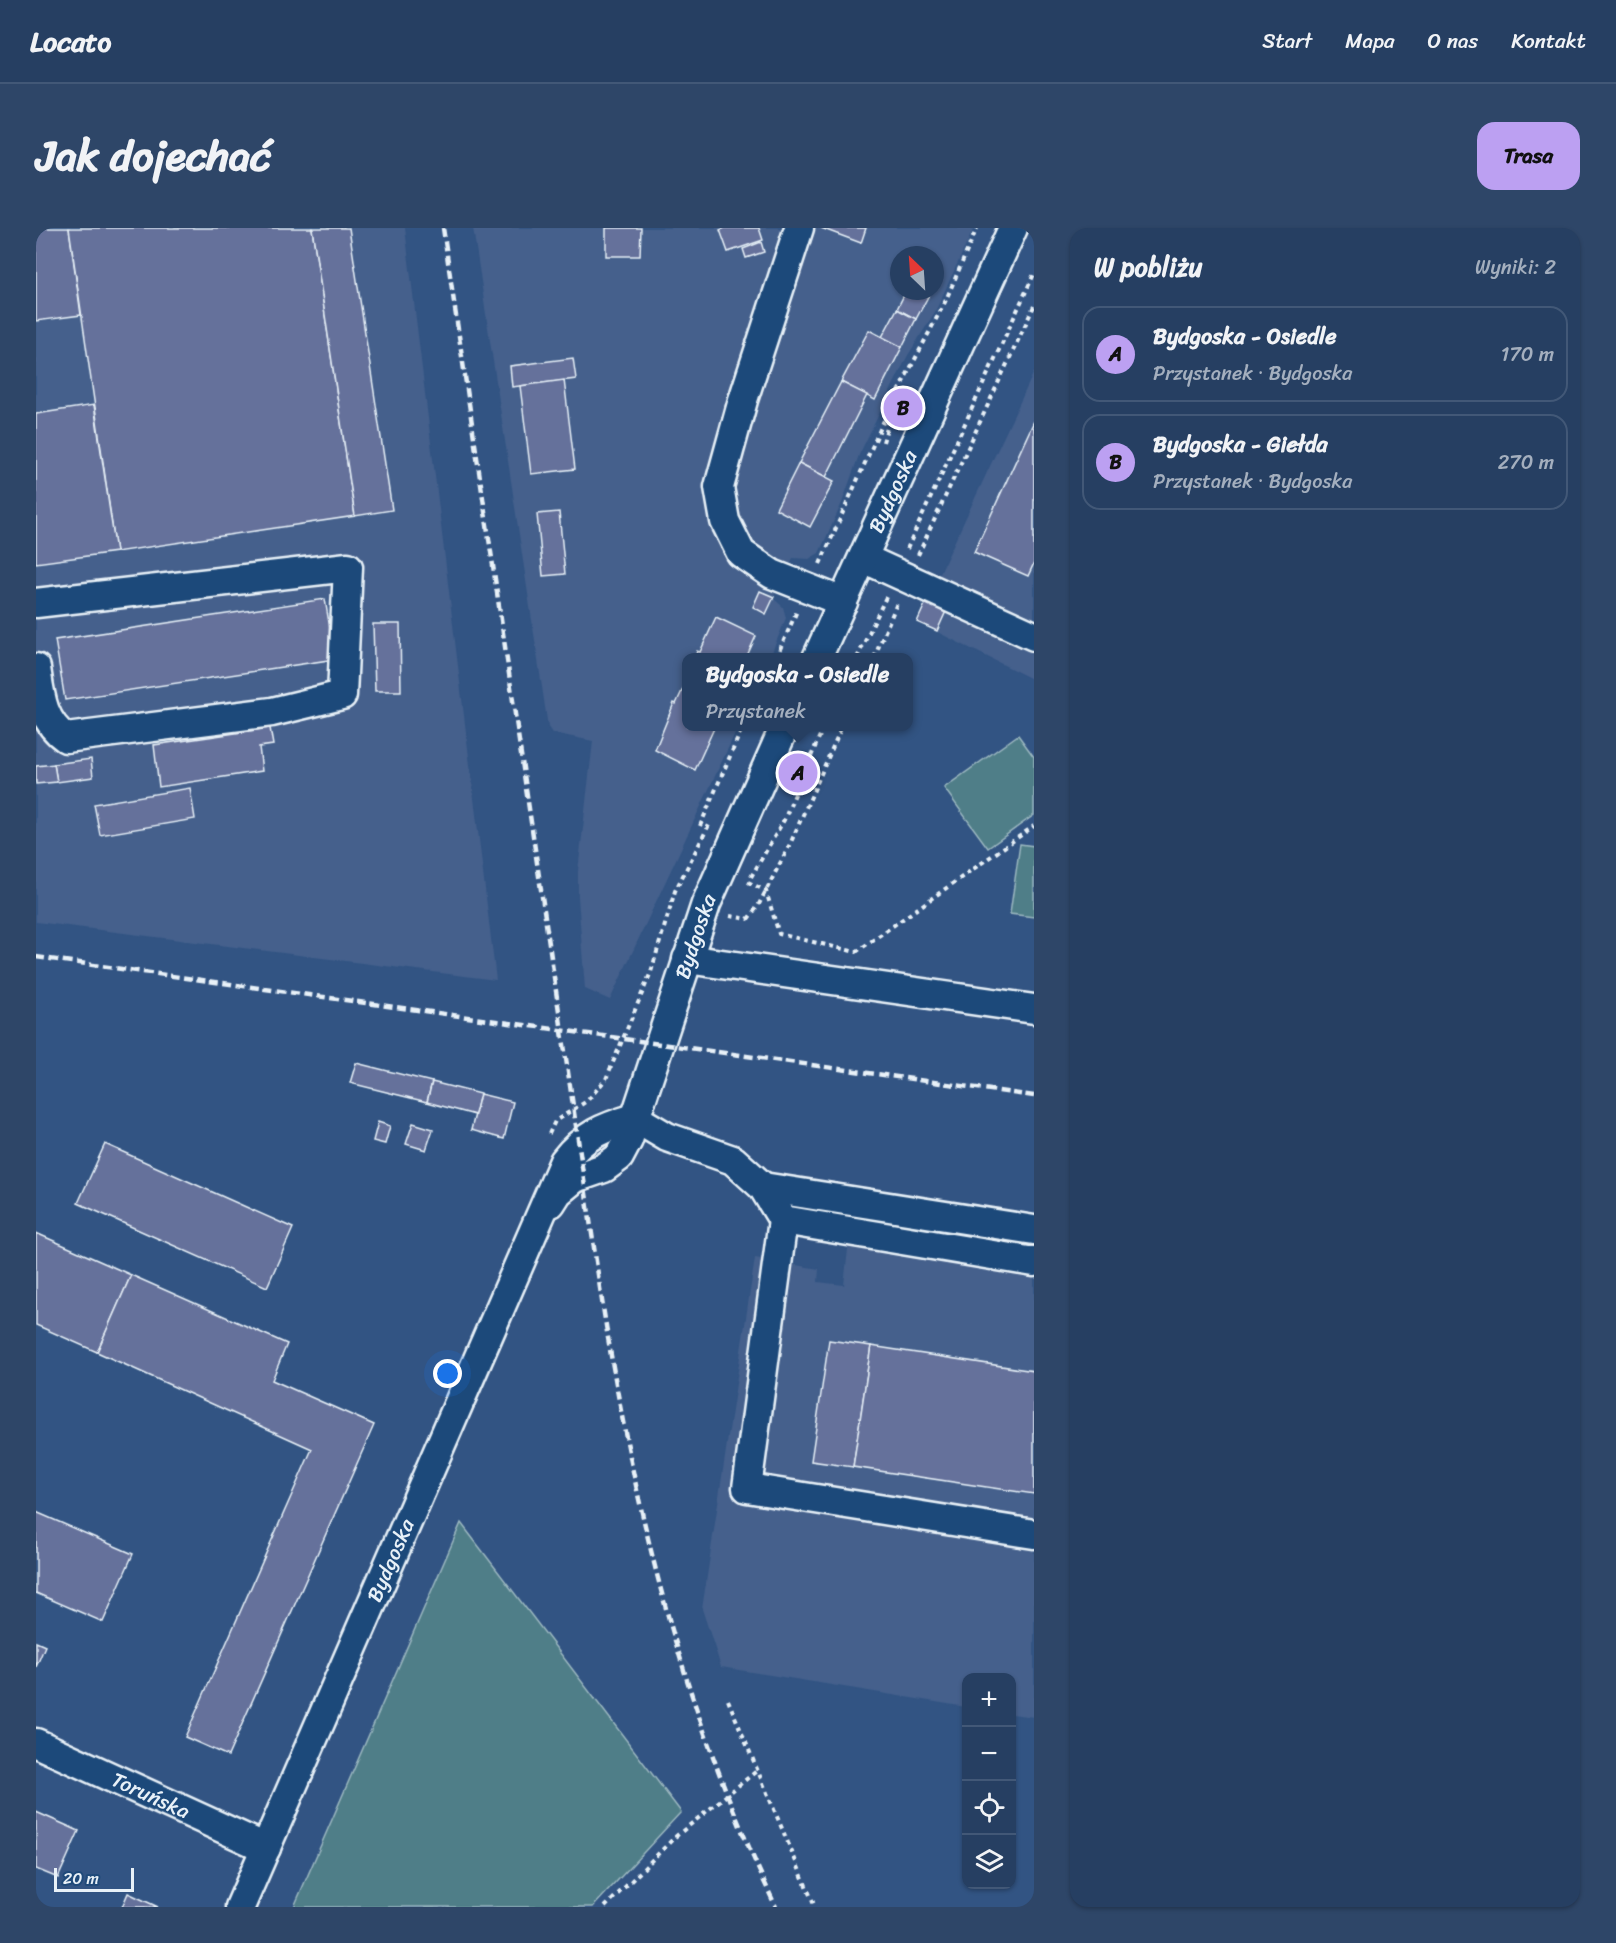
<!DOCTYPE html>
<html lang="pl">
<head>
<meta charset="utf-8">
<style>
  :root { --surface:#263f62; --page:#2e4668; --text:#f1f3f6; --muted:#a4afbe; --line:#425877; --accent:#bca0f2 }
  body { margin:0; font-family:Sriracha,sans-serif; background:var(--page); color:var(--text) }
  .controls { position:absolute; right:18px; bottom:18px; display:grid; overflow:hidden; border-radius:12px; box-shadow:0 2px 4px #0004 }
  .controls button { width:54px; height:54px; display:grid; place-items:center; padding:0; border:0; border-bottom:2px solid var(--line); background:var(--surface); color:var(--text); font:30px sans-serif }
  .compass { position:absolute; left:854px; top:18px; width:54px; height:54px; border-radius:50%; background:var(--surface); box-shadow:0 2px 4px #0004; rotate:335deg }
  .scale { position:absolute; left:18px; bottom:15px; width:80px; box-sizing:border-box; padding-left:6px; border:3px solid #e8f1f8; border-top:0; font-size:16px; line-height:21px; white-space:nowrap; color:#e8f1f8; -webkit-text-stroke:4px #1f4a7a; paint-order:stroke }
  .you { position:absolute; left:412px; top:1146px; width:21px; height:21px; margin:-15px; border:4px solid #fff; border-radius:50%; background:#1a73e8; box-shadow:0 0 0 9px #1a73e833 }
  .badge { display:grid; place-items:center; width:39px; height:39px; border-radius:50%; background:var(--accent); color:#111; font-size:20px; font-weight:700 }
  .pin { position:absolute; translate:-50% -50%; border:3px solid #fff; box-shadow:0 2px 6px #0006 }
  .popup { position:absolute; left:646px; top:425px; width:231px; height:78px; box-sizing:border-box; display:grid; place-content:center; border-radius:12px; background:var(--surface); filter:drop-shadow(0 2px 4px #0005); font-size:20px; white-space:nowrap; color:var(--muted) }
  .popup b { font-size:22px; color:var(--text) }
  .popup::after { content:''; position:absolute; left:50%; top:100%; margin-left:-12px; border:12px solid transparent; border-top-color:var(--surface) }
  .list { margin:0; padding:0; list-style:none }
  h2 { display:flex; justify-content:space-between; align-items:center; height:78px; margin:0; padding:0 24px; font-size:26px }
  h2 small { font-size:20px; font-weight:400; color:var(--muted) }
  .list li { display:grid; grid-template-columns:39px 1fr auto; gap:18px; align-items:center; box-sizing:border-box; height:96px; margin:0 12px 12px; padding:0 12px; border:2px solid var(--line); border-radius:18px }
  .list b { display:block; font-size:22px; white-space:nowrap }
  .list p { margin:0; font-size:20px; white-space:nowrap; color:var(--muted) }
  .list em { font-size:20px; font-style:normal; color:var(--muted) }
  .icon { flex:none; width:33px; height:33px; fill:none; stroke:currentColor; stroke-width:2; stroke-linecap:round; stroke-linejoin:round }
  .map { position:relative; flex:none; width:998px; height:1679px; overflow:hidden; border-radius:18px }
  header { display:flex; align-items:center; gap:36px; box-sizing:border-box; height:84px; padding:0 30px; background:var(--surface); border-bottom:2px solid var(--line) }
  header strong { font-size:28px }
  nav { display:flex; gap:33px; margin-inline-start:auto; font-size:21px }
  .intro { display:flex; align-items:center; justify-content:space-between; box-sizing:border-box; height:144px; padding:0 36px }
  h1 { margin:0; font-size:42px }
  .button { padding:15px 27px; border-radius:18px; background:var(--accent); color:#111; font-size:21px; font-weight:700 }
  main { display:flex; gap:36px; padding:0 36px }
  aside { flex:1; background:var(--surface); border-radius:18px; box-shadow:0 2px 4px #0004 }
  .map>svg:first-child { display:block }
  .built { fill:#44608c; fill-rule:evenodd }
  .green { fill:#507e88; stroke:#9cb8c0; stroke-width:1.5 }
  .building { fill:#65719b; stroke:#e8f1f8; stroke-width:1.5 }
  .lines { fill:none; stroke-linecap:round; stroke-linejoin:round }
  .minor-casing { stroke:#e8f1f8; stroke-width:33 }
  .path { stroke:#e8f1f8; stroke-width:4; stroke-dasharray:4.5 4.5; stroke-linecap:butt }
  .minor { stroke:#1f4a7a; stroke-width:28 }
  .rail { stroke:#e8f1f8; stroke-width:4.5; stroke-dasharray:9 4.5; stroke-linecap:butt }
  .labels { text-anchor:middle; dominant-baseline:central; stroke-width:6; stroke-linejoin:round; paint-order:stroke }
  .street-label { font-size:21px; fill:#e8f1f8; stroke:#1f4a7a }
</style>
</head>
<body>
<header>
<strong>Locato</strong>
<nav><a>Start</a><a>Mapa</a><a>O nas</a><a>Kontakt</a></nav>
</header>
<div class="intro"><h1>Jak dojechać</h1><a class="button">Trasa</a></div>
<main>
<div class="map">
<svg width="998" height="1679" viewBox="0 0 998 1679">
  <rect width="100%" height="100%" fill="#325483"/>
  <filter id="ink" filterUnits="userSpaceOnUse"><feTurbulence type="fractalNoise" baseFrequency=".0167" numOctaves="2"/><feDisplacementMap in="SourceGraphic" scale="12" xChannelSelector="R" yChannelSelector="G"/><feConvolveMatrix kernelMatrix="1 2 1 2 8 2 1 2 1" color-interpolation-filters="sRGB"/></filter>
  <g filter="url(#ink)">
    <!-- built -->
    <g class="built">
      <polygon points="0,0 369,0 460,752 0,694"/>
      <path d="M437,0H938L899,84L871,129L823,227L806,275L783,325L773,331L757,330L737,370L747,379L750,390L734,429L651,430V498L702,499L574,772L549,761L542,669V643L557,513L516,505L512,499ZM863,27H899V63H863Z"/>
      <polygon points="998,144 998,452 881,394"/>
      <polygon points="816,985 998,1012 998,1489 976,1486 975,1450 930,1450 930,1479 685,1439 666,1381 719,1030 783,1041 782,1054 808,1057"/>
    </g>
    <!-- green -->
    <g class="green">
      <polygon points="982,507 998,529 998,587 952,620 908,560"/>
      <polygon points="984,616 998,618 998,689 974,686"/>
      <polygon points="425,1295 645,1584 557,1679 258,1679"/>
    </g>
    <!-- building -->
    <g class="building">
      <polygon points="0,0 33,0 45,87 0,93"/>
      <polygon points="33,0 276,0 319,288 80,324"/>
      <polygon points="276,0 313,0 356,282 319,288"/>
      <polygon points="570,0 605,0 604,28 570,28"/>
      <polygon points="689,0 723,0 727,12 692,24 684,2"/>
      <polygon points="785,0 830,0 825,15"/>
      <polygon points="725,14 728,24 710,30 707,21"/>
      <polygon points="870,63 895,63 880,91 861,81"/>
      <polygon points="861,81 880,91 866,119 846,109"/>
      <polygon points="833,102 866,119 839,172 805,154"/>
      <polygon points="537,130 540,151 476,159 474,138"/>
      <polygon points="528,152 539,241 495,246 484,158"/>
      <polygon points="805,154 831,167 790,249 763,235"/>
      <polygon points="58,177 80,324 0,335 0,186"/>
      <polygon points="998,193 998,335 992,348 938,324"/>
      <polygon points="763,235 798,253 774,299 740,281"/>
      <polygon points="523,284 529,346 507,348 501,286"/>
      <polygon points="724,363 738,369 730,386 717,379"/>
      <polygon points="289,371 299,431 29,472 19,412"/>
      <polygon points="891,372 911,381 901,403 881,394"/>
      <polygon points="680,389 720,408 710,430 659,430 661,423 664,424"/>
      <polygon points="337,396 364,396 365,463 339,463"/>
      <polygon points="651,452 651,498 679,498 659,542 619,522 638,475 640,476"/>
      <polygon points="234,500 237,517 223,519 226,543 123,559 118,517"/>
      <polygon points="55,531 57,549 21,554 18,536"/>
      <polygon points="18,536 21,554 0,556 0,538"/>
      <polygon points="154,560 159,591 64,607 58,576"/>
      <polygon points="320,835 396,854 391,874 314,855"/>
      <polygon points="396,854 444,866 439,887 391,874"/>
      <polygon points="444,866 477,874 468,911 435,902"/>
      <polygon points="342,894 354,898 349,916 337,913"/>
      <polygon points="377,895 397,901 390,922 370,916"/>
      <polygon points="69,916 257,1000 231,1059 42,975"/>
      <polygon points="0,1005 95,1047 61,1124 0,1097"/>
      <polygon points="95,1047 251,1116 236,1152 338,1197 192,1528 149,1509 276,1221 61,1124"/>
      <polygon points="793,1112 835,1118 817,1239 775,1233"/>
      <polygon points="835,1118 998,1143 998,1266 817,1239"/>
      <polygon points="0,1284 97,1326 67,1394 0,1365"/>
      <polygon points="0,1414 9,1418 0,1439"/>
      <polygon points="0,1584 43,1603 22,1650 0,1641"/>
      <polygon points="92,1665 122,1679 86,1679"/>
    </g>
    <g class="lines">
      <!-- minor casing -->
      <g class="minor-casing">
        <g id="minor">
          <polyline points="763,0 707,172 683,259 689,293 705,325 736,346 807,374"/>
          <polyline points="827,330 998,408"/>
          <path d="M0,375L312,339L306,467L236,484L30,510C6,494 4,467 0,440"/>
          <path id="s1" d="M781,430L977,0"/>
          <polyline points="651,731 998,781"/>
          <polyline points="599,890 631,909 697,932 727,959 747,992 998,1034"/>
          <polyline points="727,959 998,1002"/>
          <path id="s2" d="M515,975L522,964L539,950L568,940L583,929L592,912L670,676L749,498"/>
          <polyline points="747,992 711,1260 998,1306"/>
          <path id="s3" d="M0,1515L230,1620"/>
          <path id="s4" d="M204,1679L528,933C548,907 568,899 599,890"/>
        </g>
      </g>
      <!-- path -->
      <g class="path">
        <polyline points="847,214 856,182"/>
        <polyline points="871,321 998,46"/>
        <polyline points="882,327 998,78"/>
        <polyline points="784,336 853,181 909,74 941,0"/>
        <polyline points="740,430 761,383"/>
        <polyline points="821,430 850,369"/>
        <polyline points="838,430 861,375"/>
        <polyline points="664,598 707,498"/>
        <polyline points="715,649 748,592 788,498"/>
        <polyline points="712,654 730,663 743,706 820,724 998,598"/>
        <polyline points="694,688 712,691 722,678 755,614 806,498"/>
        <polyline points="513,906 519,893 551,873 570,851 615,744 639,663 674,595"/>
        <polyline points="692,1472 779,1679"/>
        <polyline points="569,1679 639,1609 723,1541"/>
      </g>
      <!-- minor -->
      <use href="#minor" class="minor"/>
      <!-- rail -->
      <g class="rail">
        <path d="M407,0L564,1060C598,1279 644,1477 740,1679"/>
        <polyline points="0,729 998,868"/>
      </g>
    </g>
  </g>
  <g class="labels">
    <!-- street labels -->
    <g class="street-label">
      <text stroke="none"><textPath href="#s1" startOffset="183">Bydgoska</textPath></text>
      <text stroke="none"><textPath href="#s2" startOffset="318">Bydgoska</textPath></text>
      <text stroke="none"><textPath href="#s4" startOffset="378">Bydgoska</textPath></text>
      <text stroke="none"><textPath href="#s3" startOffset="126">Toruńska</textPath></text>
    </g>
  </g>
</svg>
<div class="controls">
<button>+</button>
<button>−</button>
<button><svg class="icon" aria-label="locate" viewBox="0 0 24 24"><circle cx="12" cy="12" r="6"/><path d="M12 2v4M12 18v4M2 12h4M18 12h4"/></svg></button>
<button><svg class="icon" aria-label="layers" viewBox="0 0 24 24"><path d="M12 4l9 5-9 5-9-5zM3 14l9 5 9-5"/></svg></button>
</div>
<svg class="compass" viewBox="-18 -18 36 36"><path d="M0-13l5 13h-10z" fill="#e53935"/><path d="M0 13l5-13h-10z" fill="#a4afbe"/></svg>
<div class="scale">20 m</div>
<div class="you"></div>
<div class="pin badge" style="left:762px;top:545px">A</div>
<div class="popup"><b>Bydgoska - Osiedle</b>Przystanek</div>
<div class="pin badge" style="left:867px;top:180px">B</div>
</div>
<aside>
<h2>W pobliżu<small>Wyniki: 2</small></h2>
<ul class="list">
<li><span class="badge">A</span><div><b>Bydgoska - Osiedle</b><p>Przystanek · Bydgoska</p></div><em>170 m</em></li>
<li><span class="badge">B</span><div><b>Bydgoska - Giełda</b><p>Przystanek · Bydgoska</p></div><em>270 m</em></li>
</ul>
</aside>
</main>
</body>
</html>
